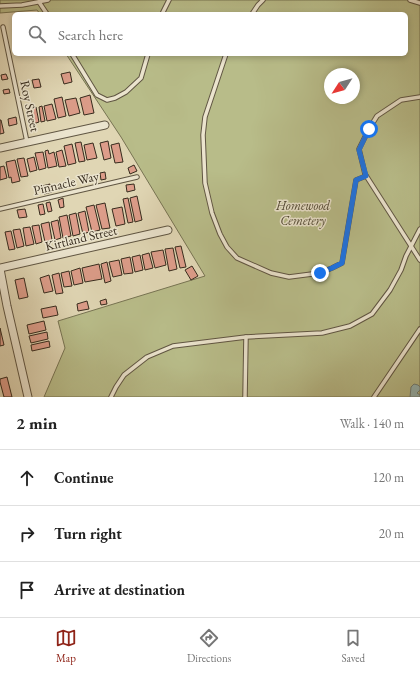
<!DOCTYPE html>
<html lang="en">
<head>
<meta charset="utf-8">
<style>
  :root { --surface:#fff; --page:#f2f2f2; --text:#222; --muted:#767676; --line:#e0e0e0; --accent:#8f2418 }
  body { margin:0; font-family:"EB Garamond",serif; background:var(--page); color:var(--text) }
  .compass { position:absolute; left:324px; top:68px; width:36px; height:36px; border-radius:50%; background:var(--surface); box-shadow:0 2px 6px #0003; rotate:234deg }
  .stop { position:absolute; width:12px; height:12px; margin:-9px; border:3px solid #1a73e8; border-radius:50%; background:#fff }
  .stop.end { background:#1a73e8; border-color:#fff; box-shadow:0 1px 4px #0008 }
  .list { margin:0; padding:0; list-style:none }
  h2 { display:flex; justify-content:space-between; align-items:center; height:52px; margin:0; padding:0 16px; font-size:17px }
  h2 small { font-size:13px; font-weight:400; color:var(--muted) }
  .list li { display:grid; grid-template-columns:26px 1fr auto; gap:12px; align-items:center; box-sizing:border-box; height:56px; padding:0 16px; border-top:1px solid var(--line) }
  .list b { display:block; font-size:15px; white-space:nowrap }
  .list em { font-size:13px; font-style:normal; color:var(--muted) }
  .icon { flex:none; width:22px; height:22px; fill:none; stroke:currentColor; stroke-width:2; stroke-linecap:round; stroke-linejoin:round }
  .map { position:relative; flex:none; width:420px; height:397px; overflow:hidden }
  .search { position:absolute; background:var(--surface); box-shadow:0 2px 6px #0003; left:12px; right:12px; top:12px; height:44px; display:flex; align-items:center; gap:10px; box-sizing:border-box; padding:0 14px; border-radius:6px; color:var(--muted); font-size:15px }
  .sheet { height:220px; background:var(--surface) }
  nav { display:flex; justify-content:space-around; align-items:center; box-sizing:border-box; height:56px; border-top:1px solid var(--line); background:var(--surface); font-size:11px; color:var(--muted) }
  nav a { display:grid; justify-items:center; gap:2px }
  nav .on { color:var(--accent) }
  .map>svg:first-child { display:block }
  .green { fill:#b8bc89; stroke:#777453; fill-rule:evenodd }
  .water { fill:#96b7b5; stroke:#707f78 }
  .building { fill:#dd9d8a; stroke:#362b1d }
  .lines { fill:none; stroke-linecap:round; stroke-linejoin:round }
  .service-casing { stroke:#605643; stroke-width:5.5 }
  .minor-casing { stroke:#605643; stroke-width:9 }
  .service { stroke:#ebe4ce; stroke-width:3.5 }
  .minor { stroke:#ebe4ce; stroke-width:7 }
  .route { stroke:#1a73e8; stroke-width:5 }
  .labels { text-anchor:middle; dominant-baseline:central; stroke-width:3; stroke-linejoin:round; paint-order:stroke }
  .street-label { font-size:13px; fill:#362b1d; stroke:#ebe4ce }
  .park-label { font-size:13px; font-style:italic; fill:#504833; stroke:#ebe4ce }
</style>
</head>
<body>
<div class="map">
<svg width="420" height="397" viewBox="0 0 420 397">
  <rect width="100%" height="100%" fill="#e0d6b4"/>
  <filter id="stains"><feTurbulence type="fractalNoise" baseFrequency=".005" numOctaves="4"/><feColorMatrix values="0 0 0 0 .2 0 0 0 0 .09 0 0 0 0 .02 0 0 0 .5 -.17"/></filter>
  <radialGradient id="worn" r=".72"><stop offset=".6" stop-color="#630" stop-opacity="0"/><stop offset="1" stop-color="#630" stop-opacity=".3"/></radialGradient>
  <!-- green -->
  <path class="green" d="M0,0H420V397H44L65,348L58,321L205,276L121,137L66,54H406V14H40L37,10L0,13ZM330,74H354V98H330Z"/>
  <!-- water -->
  <polygon class="water" points="414,384 418,385 420,387 420,390 417,393 420,395 420,397 410,397 411,387"/>
  <!-- building -->
  <g class="building">
    <polygon points="70,72 72,82 64,84 61,74"/>
    <polygon points="6,74 8,79 2,80 1,75"/>
    <polygon points="39,79 41,87 34,88 32,80"/>
    <polygon points="9,89 10,93 4,94 3,90"/>
    <polygon points="90,95 94,113 84,115 80,98"/>
    <polygon points="62,97 66,116 58,118 54,99"/>
    <polygon points="76,98 80,113 69,116 65,100"/>
    <polygon points="52,104 56,119 47,121 44,106"/>
    <polygon points="42,106 45,121 41,122 39,107"/>
    <polygon points="36,107 39,122 30,125 27,110"/>
    <polygon points="16,117 17,124 9,126 8,119"/>
    <polygon points="0,120 1,120 4,133 0,134"/>
    <polygon points="108,141 111,158 104,160 100,143"/>
    <polygon points="81,142 85,161 79,162 75,143"/>
    <polygon points="93,143 97,158 87,160 84,145"/>
    <polygon points="119,143 123,162 115,163 111,145"/>
    <polygon points="72,144 76,163 68,165 64,146"/>
    <polygon points="48,150 49,154 54,152 57,166 48,168 45,151"/>
    <polygon points="62,150 66,166 59,167 56,152"/>
    <polygon points="43,152 46,168 39,170 35,153"/>
    <polygon points="34,157 37,170 30,172 27,159"/>
    <polygon points="24,158 28,176 21,177 17,159"/>
    <polygon points="15,160 20,181 12,183 11,177 9,178 6,162"/>
    <polygon points="134,165 137,171 130,174 128,168"/>
    <polygon points="4,166 7,178 0,180 0,167"/>
    <polygon points="105,172 106,179 101,180 100,173"/>
    <polygon points="50,184 52,192 44,194 42,186"/>
    <polygon points="134,184 135,190 127,192 126,185"/>
    <polygon points="137,196 142,220 135,222 130,198"/>
    <polygon points="63,198 64,207 60,208 58,200"/>
    <polygon points="128,198 133,222 128,223 123,199"/>
    <polygon points="50,202 52,211 48,212 46,203"/>
    <polygon points="105,203 110,228 102,229 96,205"/>
    <polygon points="43,204 45,214 40,215 38,205"/>
    <polygon points="94,205 100,230 92,232 86,207"/>
    <polygon points="122,207 125,224 116,226 112,209"/>
    <polygon points="25,209 27,217 19,218 17,210"/>
    <polygon points="85,211 89,232 83,234 78,213"/>
    <polygon points="76,213 80,234 73,236 69,215"/>
    <polygon points="67,215 71,236 63,238 59,217"/>
    <polygon points="58,220 61,238 55,240 51,222"/>
    <polygon points="49,222 52,240 45,242 41,224"/>
    <polygon points="39,225 42,242 36,244 32,226"/>
    <polygon points="30,227 34,244 26,246 23,228"/>
    <polygon points="20,229 24,246 17,248 13,230"/>
    <polygon points="11,231 15,249 9,250 5,232"/>
    <polygon points="181,246 186,267 180,268 175,247"/>
    <polygon points="173,248 177,269 169,271 165,249"/>
    <polygon points="163,250 166,265 155,268 151,252"/>
    <polygon points="149,253 153,268 145,270 142,255"/>
    <polygon points="140,255 143,270 135,272 132,257"/>
    <polygon points="130,257 133,273 124,274 121,259"/>
    <polygon points="119,260 122,275 113,277 109,262"/>
    <polygon points="107,262 111,281 105,283 101,264"/>
    <polygon points="99,264 102,279 85,282 82,268"/>
    <polygon points="192,266 198,276 191,280 185,270"/>
    <polygon points="80,268 83,283 74,285 71,271"/>
    <polygon points="69,271 72,286 64,287 61,273"/>
    <polygon points="59,273 63,293 56,294 52,275"/>
    <polygon points="49,275 53,291 44,293 40,278"/>
    <polygon points="24,278 28,297 19,299 15,280"/>
    <polygon points="106,299 107,304 101,305 100,301"/>
    <polygon points="87,301 89,309 78,311 77,304"/>
    <polygon points="56,306 58,315 43,318 41,309"/>
    <polygon points="44,321 46,330 29,334 27,325"/>
    <polygon points="0,328 4,345 0,346"/>
    <polygon points="47,332 48,339 31,343 29,336"/>
    <polygon points="49,341 50,347 32,351 31,345"/>
    <polygon points="7,377 12,397 4,397 0,382 0,379"/>
  </g>
  <g class="lines">
    <!-- service casing -->
    <g class="service-casing">
      <g id="service">
        <polyline points="410,0 420,3"/>
        <polyline points="39,2 47,14"/>
        <polyline points="0,6 22,5 48,0"/>
        <polyline points="162,14 169,0"/>
        <polyline points="252,14 258,5 263,0"/>
        <polyline points="3,27 27,142"/>
        <polyline points="72,54 97,95 107,100 115,98 126,92 141,78 148,54"/>
        <polyline points="226,54 205,117 203,135 205,183 212,213 220,234 227,247 237,258 271,273 289,277 320,273 332,268 342,263 356,180 366,176"/>
        <polyline points="420,97 401,100 377,116 369,129 359,149 365,174 420,260"/>
        <polyline points="0,209 137,177"/>
        <polyline points="111,397 116,387 124,375 147,357 173,346 246,337 322,333 350,326 372,314 390,290 401,270 406,256 420,229"/>
        <polyline points="245,397 246,337"/>
        <polyline points="374,397 420,329"/>
      </g>
    </g>
    <!-- minor casing -->
    <g class="minor-casing">
      <g id="minor">
        <polyline points="0,148 105,125"/>
        <polyline points="0,268 168,230"/>
        <polyline points="0,269 7,306 28,397"/>
      </g>
    </g>
    <!-- service -->
    <use href="#service" class="service"/>
    <!-- minor -->
    <use href="#minor" class="minor"/>
  </g>
  <g class="lines">
    <!-- route -->
    <polyline class="route" points="320,273 332,268 342,263 356,180 366,176 359,150 369,129"/>
  </g>
  <g class="labels">
    <!-- street labels -->
    <g class="street-label">
      <text transform="translate(30 106) rotate(78)">Roy Street</text>
      <text transform="translate(66 183) rotate(-13)">Pinnacle Way</text>
      <text transform="translate(81 238) rotate(-13)">Kirtland Street</text>
    </g>
    <!-- park labels -->
    <g class="park-label">
      <text x="303" y="205">Homewood<tspan x="303" dy="15">Cemetery</tspan></text>
    </g>
  </g>
  <rect width="100%" height="100%" filter="url(#stains)"/>
  <rect width="100%" height="100%" fill="url(#worn)"/>
</svg>
<svg class="compass" viewBox="-18 -18 36 36"><path d="M0-13l5 13h-10z" fill="#e53935"/><path d="M0 13l5-13h-10z" fill="#767676"/></svg>
<div class="stop" style="left:369px;top:129px"></div>
<div class="stop end" style="left:320px;top:273px"></div>
<div class="search"><svg class="icon" aria-label="search" viewBox="0 0 24 24"><circle cx="10" cy="10" r="6"/><path d="M15 15l6 6"/></svg>Search here</div>
</div>
<section class="sheet">
<h2>2 min<small>Walk · 140 m</small></h2>
<ul class="list">
<li><svg class="icon" aria-label="ahead" viewBox="0 0 24 24"><path d="M12 20V5M6 11l6-6 6 6"/></svg><div><b>Continue</b></div><em>120 m</em></li>
<li><svg class="icon" aria-label="right" viewBox="0 0 24 24"><path d="M7 20v-9h11M14 6l5 5-5 5"/></svg><div><b>Turn right</b></div><em>20 m</em></li>
<li><svg class="icon" aria-label="arrive" viewBox="0 0 24 24"><path d="M6 21V4h12l-3 4 3 4H6"/></svg><div><b>Arrive at destination</b></div></li>
</ul>
</section>
<nav>
<a class="on"><svg class="icon" aria-label="map" viewBox="0 0 24 24"><path d="M3 6l6-2 6 2 6-2v14l-6 2-6-2-6 2zM9 4v14M15 6v14"/></svg>Map</a>
<a><svg class="icon" aria-label="directions" viewBox="0 0 24 24"><path d="M12 3l9 9-9 9-9-9zM9 14v-3h6M13 9l2 2-2 2"/></svg>Directions</a>
<a><svg class="icon" aria-label="saved" viewBox="0 0 24 24"><path d="M7 4h10v16l-5-4-5 4z"/></svg>Saved</a>
</nav>
</body>
</html>
